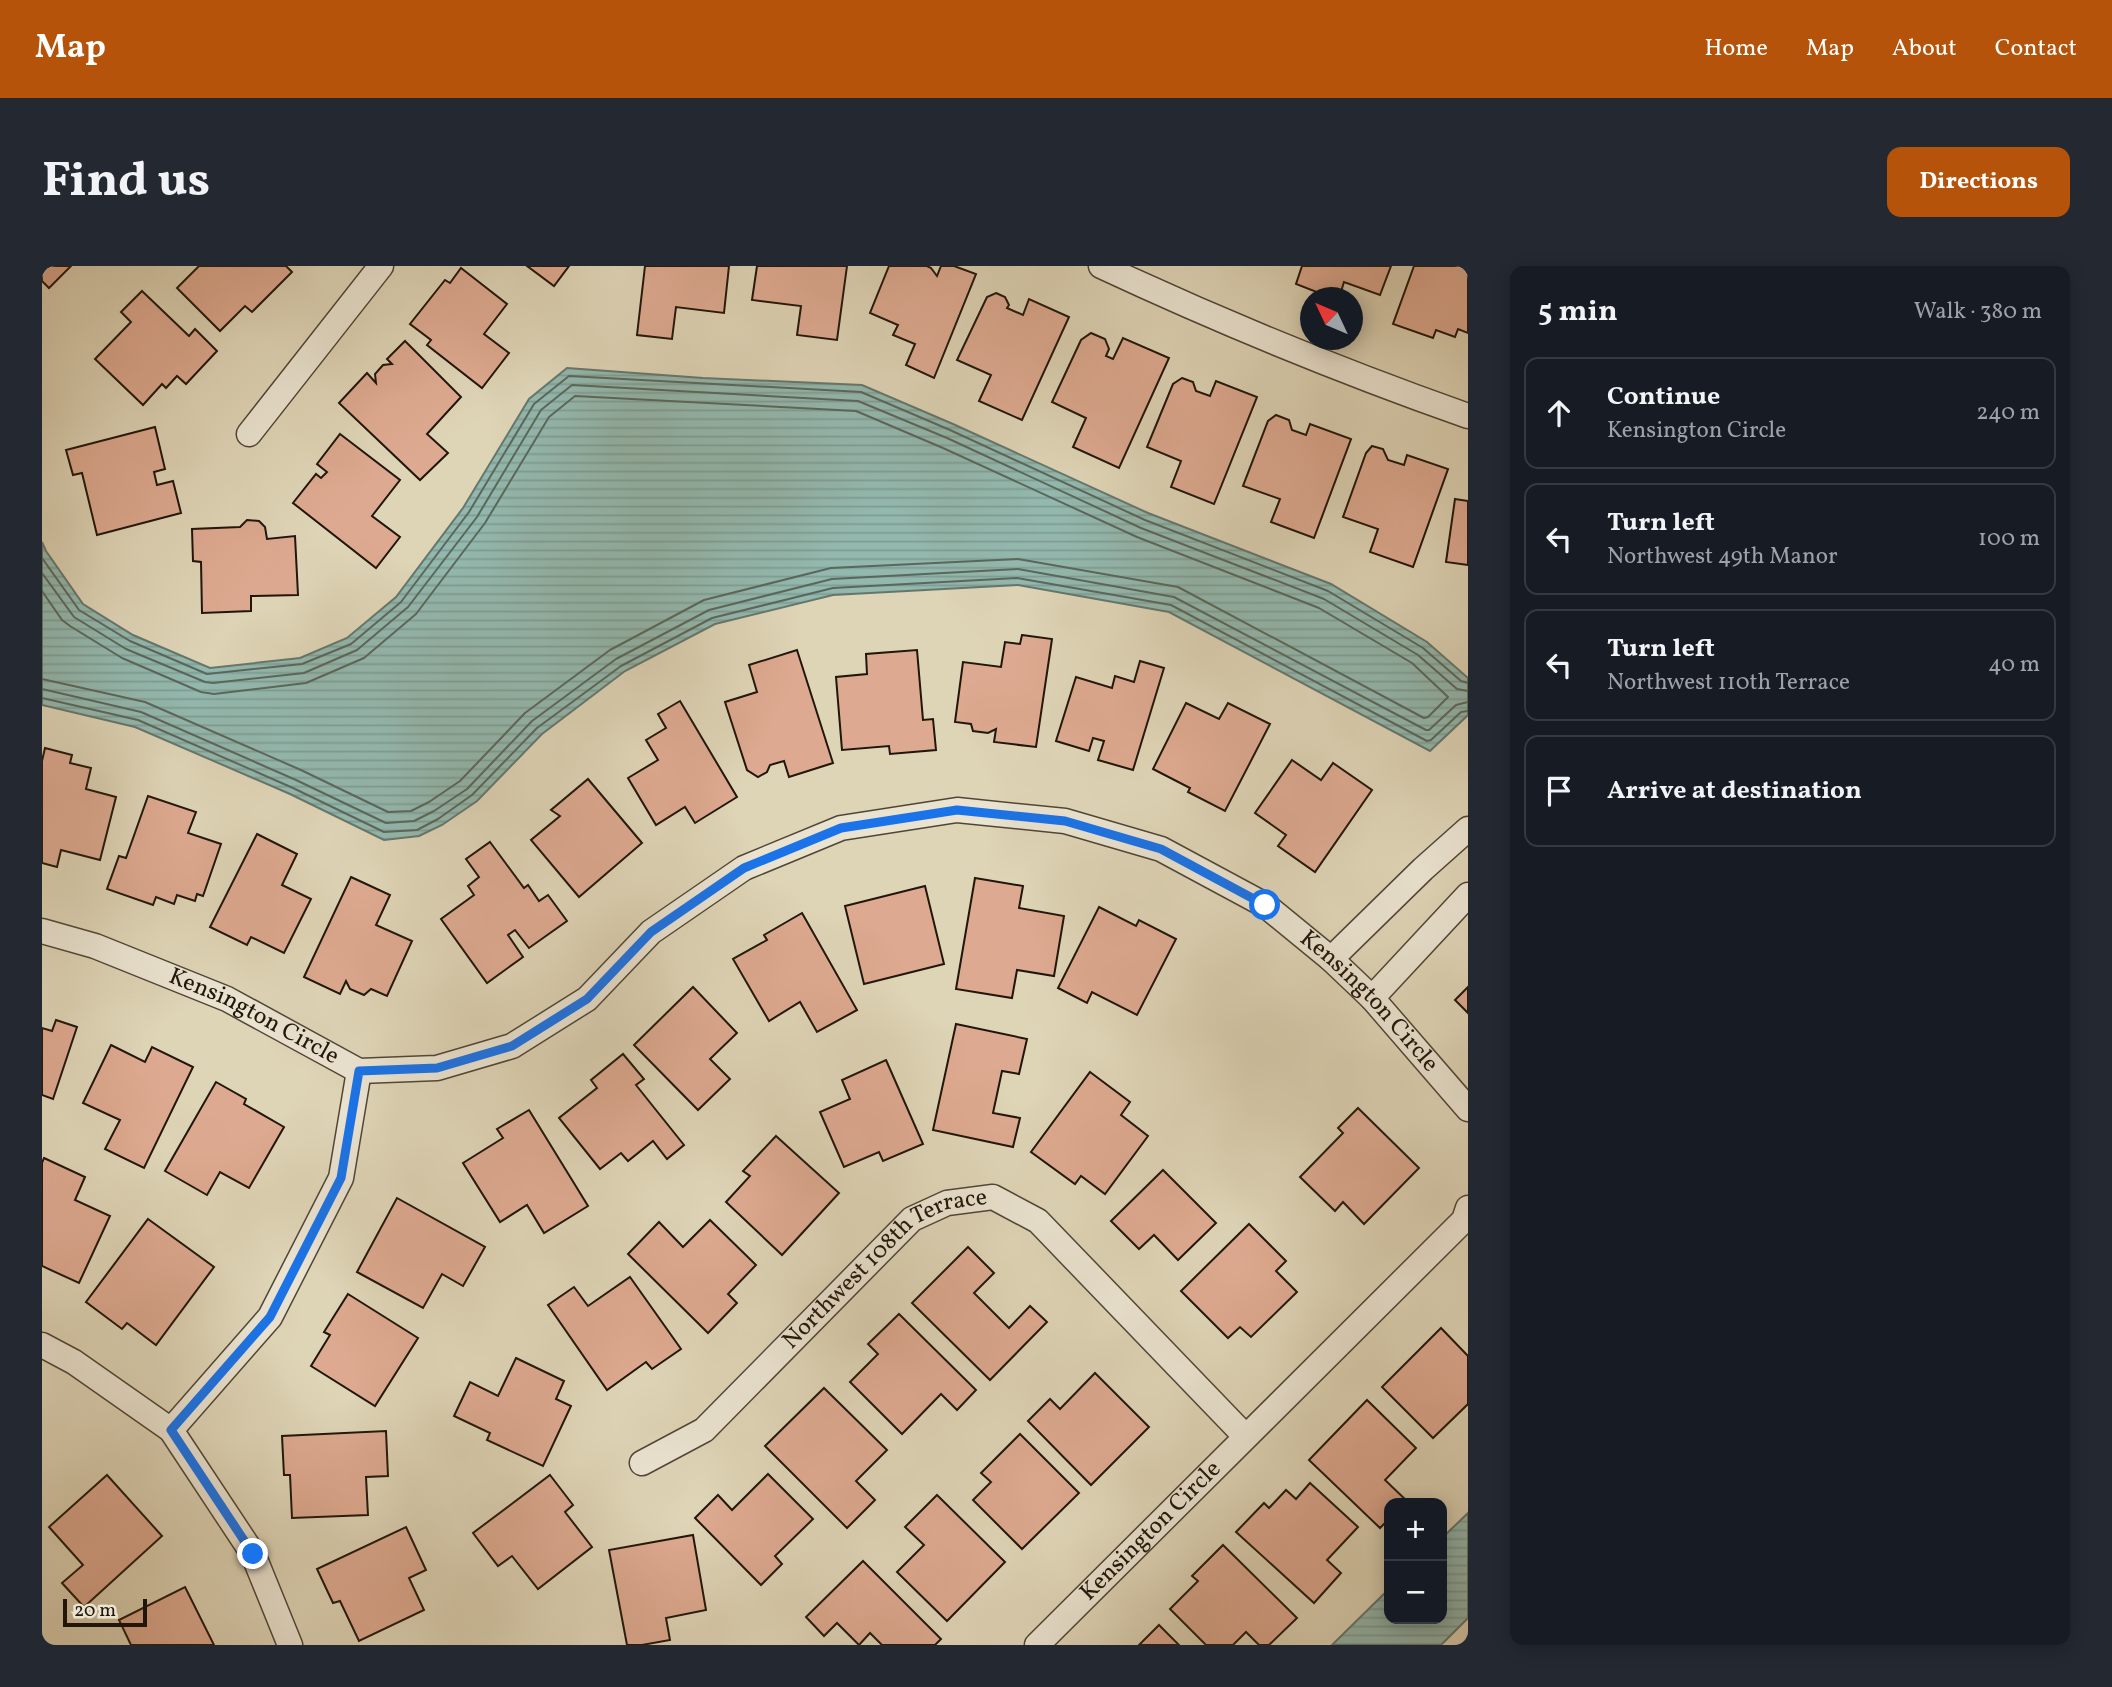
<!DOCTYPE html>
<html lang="en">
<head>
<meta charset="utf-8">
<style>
  :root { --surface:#171b24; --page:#242831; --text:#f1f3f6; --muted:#9ea1a6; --line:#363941; --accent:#b45309 }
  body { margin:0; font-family:Vollkorn,serif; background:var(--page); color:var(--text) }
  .controls { position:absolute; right:21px; bottom:21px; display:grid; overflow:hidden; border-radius:14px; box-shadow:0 4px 18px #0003 }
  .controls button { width:63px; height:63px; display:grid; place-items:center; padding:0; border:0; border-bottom:2px solid var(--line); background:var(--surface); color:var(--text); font:35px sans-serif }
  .compass { position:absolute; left:1258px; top:21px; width:63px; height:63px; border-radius:50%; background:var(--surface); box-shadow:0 4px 18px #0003; rotate:314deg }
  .scale { position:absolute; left:21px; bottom:18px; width:84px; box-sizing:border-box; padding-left:7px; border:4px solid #21160b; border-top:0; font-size:19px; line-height:24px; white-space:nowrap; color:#21160b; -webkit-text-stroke:5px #eae3d0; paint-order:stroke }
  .stop { position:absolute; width:21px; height:21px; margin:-16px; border:5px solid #1a73e8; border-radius:50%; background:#fff }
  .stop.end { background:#1a73e8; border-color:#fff; box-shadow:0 2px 7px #0008 }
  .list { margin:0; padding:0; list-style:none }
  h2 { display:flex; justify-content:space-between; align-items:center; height:91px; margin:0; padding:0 28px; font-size:30px }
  h2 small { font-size:23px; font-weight:400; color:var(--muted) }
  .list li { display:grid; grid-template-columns:46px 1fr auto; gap:21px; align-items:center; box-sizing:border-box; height:112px; margin:0 14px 14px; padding:0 14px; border:2px solid var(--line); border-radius:14px }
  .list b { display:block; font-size:26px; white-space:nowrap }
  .list p { margin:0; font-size:23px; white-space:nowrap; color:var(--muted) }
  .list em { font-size:23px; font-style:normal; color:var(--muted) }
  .icon { flex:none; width:38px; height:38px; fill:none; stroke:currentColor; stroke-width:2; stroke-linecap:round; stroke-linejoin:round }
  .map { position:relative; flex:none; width:1426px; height:1379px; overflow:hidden; border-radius:14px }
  header { display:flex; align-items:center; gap:42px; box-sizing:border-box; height:98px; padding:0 35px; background:var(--accent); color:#fff }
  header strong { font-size:33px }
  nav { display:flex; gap:38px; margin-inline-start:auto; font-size:24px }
  .intro { display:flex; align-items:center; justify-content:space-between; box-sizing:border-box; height:168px; padding:0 42px }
  h1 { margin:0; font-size:49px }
  .button { padding:18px 32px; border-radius:14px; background:var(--accent); color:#fff; font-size:24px; font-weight:700 }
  main { display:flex; gap:42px; padding:0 42px }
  aside { flex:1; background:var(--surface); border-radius:14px; box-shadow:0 4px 18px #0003 }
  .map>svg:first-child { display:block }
  .water { fill:url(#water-rules); stroke:#65776d; stroke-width:2 }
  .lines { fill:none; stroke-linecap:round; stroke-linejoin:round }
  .shore { stroke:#5a675c; stroke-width:2 }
  .building { fill:#dda990; stroke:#21160b; stroke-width:2 }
  .street-casing { stroke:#504636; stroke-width:27 }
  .street { stroke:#eae3d0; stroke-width:24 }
  .route { stroke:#1a73e8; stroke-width:9 }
  .labels { text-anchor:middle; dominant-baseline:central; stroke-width:5; stroke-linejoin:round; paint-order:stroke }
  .street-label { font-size:24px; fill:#21160b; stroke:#eae3d0 }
</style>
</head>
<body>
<header>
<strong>Map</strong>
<nav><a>Home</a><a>Map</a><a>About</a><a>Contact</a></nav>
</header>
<div class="intro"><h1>Find us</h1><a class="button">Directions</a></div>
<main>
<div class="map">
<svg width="1426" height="1379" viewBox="0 0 1426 1379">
  <defs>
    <pattern id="water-rules" width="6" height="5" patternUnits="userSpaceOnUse" patternTransform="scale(1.75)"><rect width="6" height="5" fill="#93b8ae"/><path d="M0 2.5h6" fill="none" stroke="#7e9d94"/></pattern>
  </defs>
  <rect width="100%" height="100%" fill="#ded4b6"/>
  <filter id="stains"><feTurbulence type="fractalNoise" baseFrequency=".00286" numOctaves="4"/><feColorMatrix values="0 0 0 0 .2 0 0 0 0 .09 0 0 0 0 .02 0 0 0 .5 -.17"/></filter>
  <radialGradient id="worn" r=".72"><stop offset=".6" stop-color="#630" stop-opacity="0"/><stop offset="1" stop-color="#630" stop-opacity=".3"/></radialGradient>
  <!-- water -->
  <g class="water">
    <polygon points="525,102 661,112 820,119 911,158 1106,247 1289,318 1385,376 1426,412 1426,449 1388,485 1127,346 976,319 791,329 673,358 583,405 500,468 435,535 400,559 377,570 342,574 248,528 93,461 0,439 0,276 4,285 41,338 91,369 168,402 258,392 305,372 354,331 421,242 487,133"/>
    <polygon points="1426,1247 1426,1352 1399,1379 1290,1379 1347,1323 1347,1353 1400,1353 1400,1272"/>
  </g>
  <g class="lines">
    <!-- shore -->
    <g class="shore">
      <polyline points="0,292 37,344 88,375 165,408 260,398 309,378 359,336 427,246 492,138 527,110 819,126 908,164 1103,254 1286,325 1381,382 1419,415 1426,417"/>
      <polyline points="0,307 32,351 84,383 163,416 171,417 262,407 315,384 366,341 435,251 499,144 530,119 816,135 905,172 1099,262 1282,333 1376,389 1415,423 1426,425"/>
      <polyline points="0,325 20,354 28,360 80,392 159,426 172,428 264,417 322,392 374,348 443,257 507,151 533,130 814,145 901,182 1095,271 1277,342 1370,397 1406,431 1386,451 1382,452 1136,321 976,293 789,302 662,334 568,384 483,447 418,515 387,536 369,545 346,546 259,504 103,436 0,413"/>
      <polyline points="0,423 99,446 254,514 344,557 372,555 392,545 425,523 490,455 574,393 667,344 790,313 976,303 1132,331 1384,464 1387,464 1414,439 1426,436"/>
      <polyline points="0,432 96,454 251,522 342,566 375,564 396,553 430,529 495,462 579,400 670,352 791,322 975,312 1129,339 1385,475 1389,474 1419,446 1426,445"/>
    </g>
  </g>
  <!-- building -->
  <g class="building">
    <polygon points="0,0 29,0 7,22 0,15"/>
    <polygon points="157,0 244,0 250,6 210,46 203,40 178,65 135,22"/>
    <polygon points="485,0 527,0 512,20"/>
    <polygon points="603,0 687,0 682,47 634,41 630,73 595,69"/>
    <polygon points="715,0 805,0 795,74 755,69 759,40 710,34"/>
    <polygon points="847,0 885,0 889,2 895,10 899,0 912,0 934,8 892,112 864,99 873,78 851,69 856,59 828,47"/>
    <polygon points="1260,0 1349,0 1338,29 1302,16 1297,32 1290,32 1254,18"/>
    <polygon points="1372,0 1421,0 1426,2 1426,67 1416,63 1413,71 1394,64 1391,72 1351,58"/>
    <polygon points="419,2 465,38 442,68 467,87 440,122 385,79 389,74 368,58 403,14 408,17"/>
    <polygon points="100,25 147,70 153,63 175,85 144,118 135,110 124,122 120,118 101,139 53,93 89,56 79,46"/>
    <polygon points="954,27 963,31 967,39 965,42 981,49 987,33 1027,51 980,154 937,135 949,109 915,94 945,31"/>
    <polygon points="1049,67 1063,73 1067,83 1064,90 1071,93 1081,72 1127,92 1077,202 1031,181 1044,152 1010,136 1039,74"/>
    <polygon points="363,75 419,131 385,168 406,187 378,214 297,137 325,107 334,117 333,108 341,99 350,98 345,93"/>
    <polygon points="1140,112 1151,116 1154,125 1168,130 1174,115 1215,131 1172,238 1129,221 1139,195 1105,181 1131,118"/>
    <polygon points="1234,149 1247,154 1250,164 1264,169 1268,158 1309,173 1272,272 1229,256 1238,233 1201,220 1226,155"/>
    <polygon points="113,161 123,203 112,206 115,219 131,215 139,247 55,269 40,207 31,209 24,184"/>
    <polygon points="298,168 358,214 330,250 358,271 334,302 251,237 274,208 279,212 285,206 275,198"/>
    <polygon points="1330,180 1341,183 1346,194 1362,199 1365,189 1406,203 1371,301 1328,286 1336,263 1301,251 1324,187"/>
    <polygon points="1413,233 1426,235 1426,299 1404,296"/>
    <polygon points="205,254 217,255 223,261 225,273 253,270 256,329 209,330 209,345 160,347 159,296 151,295 150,263 198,261"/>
    <polygon points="980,369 1010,373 994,481 952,476 954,463 946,467 931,465 929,458 913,456 921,396 959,401 963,376 978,378"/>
    <polygon points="755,384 791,497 747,511 742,495 728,499 725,506 716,511 705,504 683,436 715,426 707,399"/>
    <polygon points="875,384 881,454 891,453 894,484 848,488 847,480 800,484 794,411 825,408 824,388"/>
    <polygon points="1098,395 1122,402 1091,504 1056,494 1062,475 1051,472 1047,485 1014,475 1034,411 1070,422 1073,410 1092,416"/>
    <polygon points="638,435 695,531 653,557 643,541 614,559 586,512 616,494 604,474 624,462 616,448"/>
    <polygon points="1144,437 1177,453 1186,437 1228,458 1183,545 1146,526 1148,522 1111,503"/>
    <polygon points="3,482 30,489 28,497 49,502 44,523 74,531 58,594 19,584 15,601 0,597 0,495"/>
    <polygon points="1250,494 1279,514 1291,497 1330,524 1273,606 1236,580 1244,569 1213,547"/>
    <polygon points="546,513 600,577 537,631 489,574 518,550 509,544"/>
    <polygon points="106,530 154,546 146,567 179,578 161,630 155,628 153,635 135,629 132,638 114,631 111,639 65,623 77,590 84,592"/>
    <polygon points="215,568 255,588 240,619 269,633 242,687 209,671 205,679 168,661"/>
    <polygon points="448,576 482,622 486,619 497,635 506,629 525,655 487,682 473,664 466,669 481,691 445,717 399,653 432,629 426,620 437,611 424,593"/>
    <polygon points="309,611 348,629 334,659 370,675 345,730 329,723 322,729 308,723 304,715 298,728 262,711"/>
    <polygon points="933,612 981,620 977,642 1022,650 1012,710 975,704 970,732 914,723"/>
    <polygon points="883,620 902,698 822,718 803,640"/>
    <polygon points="1057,641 1094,660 1097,654 1134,673 1095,749 1050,726 1045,737 1016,722"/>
    <polygon points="760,647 815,744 775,766 758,736 727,755 691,693 725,674 722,669"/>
    <polygon points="651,721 695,767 668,793 688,813 656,844 592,779"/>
    <polygon points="1426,721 1426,747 1413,734"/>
    <polygon points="14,754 35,761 11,833 0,829 0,762 10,765"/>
    <polygon points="914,758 985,773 977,808 960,805 951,847 978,852 971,881 891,864"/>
    <polygon points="69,779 103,796 110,781 151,801 102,902 63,883 78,854 41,837"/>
    <polygon points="581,788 602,813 594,819 642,879 625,893 611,875 586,895 579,887 558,903 517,852 555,822 549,814"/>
    <polygon points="844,794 881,878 841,895 837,886 802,901 778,846 808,833 800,814"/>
    <polygon points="1048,806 1088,836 1079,849 1106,870 1063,928 1039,910 1033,918 989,886"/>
    <polygon points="174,816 204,833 202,838 242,861 207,922 178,906 165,929 123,905"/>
    <polygon points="1316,842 1377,902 1322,958 1301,936 1293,945 1258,911 1301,867 1296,862"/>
    <polygon points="487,844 546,940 502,967 485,939 458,956 421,897 461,872 455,863"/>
    <polygon points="734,870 797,927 740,989 684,936 708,910 701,905"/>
    <polygon points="2,892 43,911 33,934 68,950 37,1017 0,1000 0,897"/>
    <polygon points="1121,904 1174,957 1136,994 1112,969 1097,983 1069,955"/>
    <polygon points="355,932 443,981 421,1020 400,1008 381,1042 315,1006"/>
    <polygon points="106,953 172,1001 114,1079 85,1057 80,1063 44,1036"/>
    <polygon points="668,954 714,999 686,1028 695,1037 666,1067 586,988 617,956 641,981"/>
    <polygon points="1207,958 1244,995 1234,1005 1255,1026 1209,1071 1198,1061 1186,1072 1139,1025"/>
    <polygon points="926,981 952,1007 932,1027 967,1062 988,1040 1005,1056 948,1114 870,1037"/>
    <polygon points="588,1011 639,1083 610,1103 604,1096 565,1124 506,1039 532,1021 546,1040"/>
    <polygon points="306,1028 376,1072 333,1140 269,1100 288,1069 282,1066"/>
    <polygon points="857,1048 934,1124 915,1144 899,1128 860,1168 808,1116 836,1088 826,1078"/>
    <polygon points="1399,1062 1426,1090 1426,1138 1391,1172 1340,1121"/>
    <polygon points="474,1092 522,1115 514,1133 529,1140 501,1200 445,1174 448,1167 412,1150 428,1116 456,1130"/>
    <polygon points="1053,1107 1107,1161 1049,1219 986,1155 1008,1133 1018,1143"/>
    <polygon points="782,1122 845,1184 814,1215 833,1234 805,1262 723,1180"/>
    <polygon points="1325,1134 1374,1182 1343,1214 1365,1235 1362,1237 1347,1237 1347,1253 1338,1262 1267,1194"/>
    <polygon points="344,1165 346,1210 324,1211 326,1249 250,1252 248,1209 242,1209 240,1170"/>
    <polygon points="978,1168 1037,1227 980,1283 931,1234 949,1216 939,1207"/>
    <polygon points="726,1208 771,1253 733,1290 740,1298 719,1319 653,1252 676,1229 690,1244"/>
    <polygon points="65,1209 120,1270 42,1341 20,1317 41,1299 7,1261"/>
    <polygon points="508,1209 531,1239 523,1246 550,1281 496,1323 470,1290 456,1300 431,1267"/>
    <polygon points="1268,1217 1316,1261 1285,1294 1299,1307 1272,1337 1194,1266 1222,1237 1227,1242 1244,1224 1254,1233"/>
    <polygon points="895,1229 963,1296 905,1355 855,1306 882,1279 863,1261"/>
    <polygon points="364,1261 384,1304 367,1312 382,1344 317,1375 298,1335 291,1337 275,1303"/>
    <polygon points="651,1269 664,1344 624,1352 628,1374 600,1379 585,1379 567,1284"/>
    <polygon points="1181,1279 1255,1352 1227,1379 1217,1379 1204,1366 1191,1379 1164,1379 1128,1343 1156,1315 1150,1310"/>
    <polygon points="821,1295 899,1373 893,1379 840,1379 828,1367 817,1379 795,1357 782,1370 764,1351"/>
    <polygon points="143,1321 172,1379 89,1379 77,1354"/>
    <polygon points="1117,1359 1137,1379 1097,1379"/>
  </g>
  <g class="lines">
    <!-- street casing -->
    <g class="street-casing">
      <g id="street">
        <path d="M1059,0C1179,56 1301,106 1426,150"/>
        <polyline points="207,168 339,0"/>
        <path id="s1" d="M0,665L53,680L185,733L317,805L395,802L470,780L545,733L609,666L702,602L799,562L915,544L1023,555L1119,583L1223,639L1289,693L1330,732L1426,843"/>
        <polyline points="1289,693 1381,603 1426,563"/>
        <polyline points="1330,732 1426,629"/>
        <polyline points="0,1079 32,1096 129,1164 211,1288 248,1379"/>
        <polyline points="129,1164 228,1051 299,912 317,805"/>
        <path id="s2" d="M600,1197L662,1164L870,953L905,937L951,931L996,955L1203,1170"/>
        <path id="s3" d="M995,1379L1422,954L1426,942"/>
      </g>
    </g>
    <!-- street -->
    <use href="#street" class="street"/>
  </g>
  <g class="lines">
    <!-- route -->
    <polyline class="route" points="211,1288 129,1164 228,1051 299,912 317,805 395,802 470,780 545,733 609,666 702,602 799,562 915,544 1023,555 1119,583 1223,639"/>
  </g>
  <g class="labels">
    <!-- street labels -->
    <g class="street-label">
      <text stroke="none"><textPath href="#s1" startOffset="1489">Kensington Circle</textPath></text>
      <text stroke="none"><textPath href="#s1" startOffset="229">Kensington Circle</textPath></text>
      <text stroke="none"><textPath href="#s2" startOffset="317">Northwest 108th Terrace</textPath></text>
      <text stroke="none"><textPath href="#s3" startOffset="161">Kensington Circle</textPath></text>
    </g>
  </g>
  <rect width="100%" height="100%" filter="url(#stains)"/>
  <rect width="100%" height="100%" fill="url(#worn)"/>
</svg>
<div class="controls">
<button>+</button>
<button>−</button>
</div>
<svg class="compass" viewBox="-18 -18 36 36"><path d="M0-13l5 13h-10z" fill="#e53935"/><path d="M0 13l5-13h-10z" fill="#9ea1a6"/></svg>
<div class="scale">20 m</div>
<div class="stop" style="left:1223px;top:639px"></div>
<div class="stop end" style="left:211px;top:1288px"></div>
</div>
<aside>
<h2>5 min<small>Walk · 380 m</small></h2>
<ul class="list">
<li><svg class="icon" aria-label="ahead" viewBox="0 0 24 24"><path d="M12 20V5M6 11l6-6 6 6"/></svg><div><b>Continue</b><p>Kensington Circle</p></div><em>240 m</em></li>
<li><svg class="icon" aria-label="left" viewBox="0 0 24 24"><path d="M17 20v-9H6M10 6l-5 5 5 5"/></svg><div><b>Turn left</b><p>Northwest 49th Manor</p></div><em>100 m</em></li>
<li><svg class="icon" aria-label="left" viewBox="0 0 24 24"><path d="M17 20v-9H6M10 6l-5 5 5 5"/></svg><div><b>Turn left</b><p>Northwest 110th Terrace</p></div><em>40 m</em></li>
<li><svg class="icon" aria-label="arrive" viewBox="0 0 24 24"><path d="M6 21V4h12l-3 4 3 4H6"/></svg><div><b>Arrive at destination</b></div></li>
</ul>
</aside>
</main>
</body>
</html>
